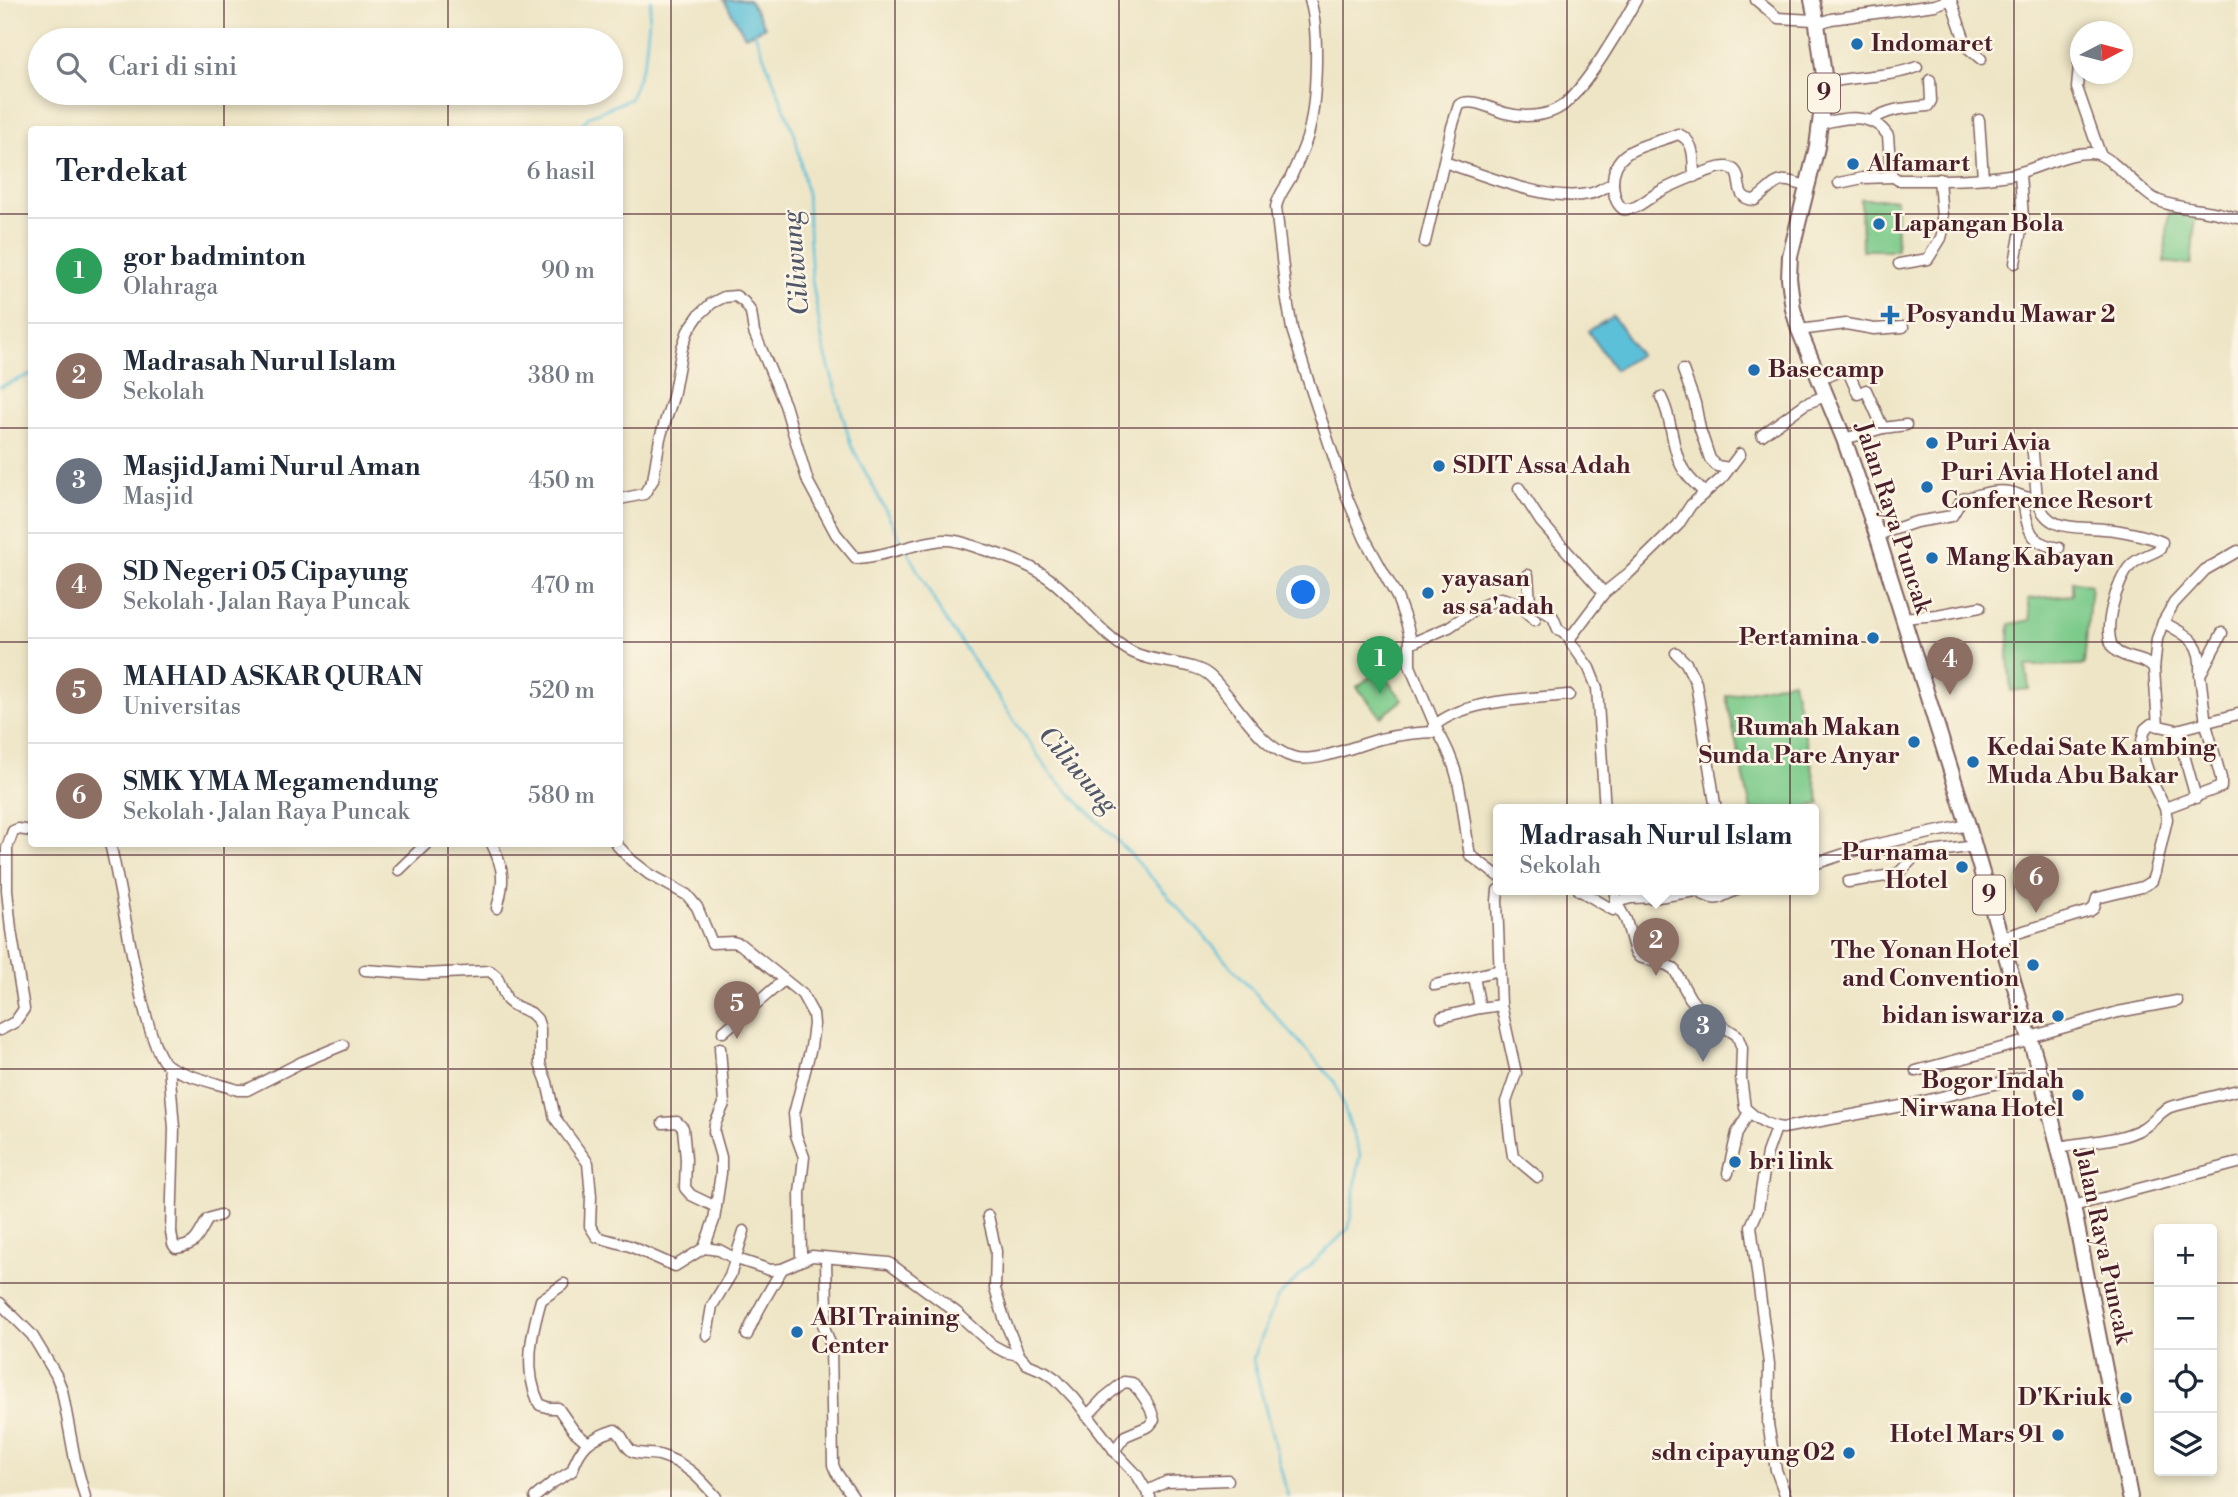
<!DOCTYPE html>
<html lang="id">
<head>
<meta charset="utf-8">
<style>
  :root { --surface:#fff; --page:#f6f6f7; --text:#1f2937; --muted:#747a83; --line:#e0e1e3; --accent:#7c3aed }
  body { margin:0; font-family:"Libre Bodoni",serif; background:var(--page); color:var(--text) }
  .controls { position:absolute; right:21px; bottom:21px; display:grid; overflow:hidden; border-radius:7px; box-shadow:0 4px 10px #0003 }
  .controls button { width:63px; height:63px; display:grid; place-items:center; padding:0; border:0; border-bottom:2px solid var(--line); background:var(--surface); color:var(--text); font:35px sans-serif }
  .compass { position:absolute; left:2070px; top:21px; width:63px; height:63px; border-radius:50%; background:var(--surface); box-shadow:0 4px 10px #0003; rotate:84deg }
  .you { position:absolute; left:1304px; top:593px; width:24px; height:24px; margin:-18px; border:5px solid #fff; border-radius:50%; background:#1a73e8; box-shadow:0 0 0 10px #1a73e833 }
  .badge { display:grid; place-items:center; width:46px; height:46px; border-radius:50%; background:var(--accent); color:#fff; font-size:23px; font-weight:700 }
  .pin { position:absolute; translate:-50% -58px; filter:drop-shadow(0 2px 4px #0008) }
  .pin::after { content:''; position:absolute; top:37px; width:24px; height:21px; background:inherit; clip-path:polygon(0 0,100% 0,50% 100%) }
  .popup { position:absolute; left:1493px; top:804px; width:326px; height:91px; box-sizing:border-box; display:grid; place-content:center; border-radius:7px; background:var(--surface); filter:drop-shadow(0 2px 5px #0005); font-size:23px; white-space:nowrap; color:var(--muted) }
  .popup b { font-size:26px; color:var(--text) }
  .popup::after { content:''; position:absolute; left:50%; top:100%; margin-left:-14px; border:14px solid transparent; border-top-color:var(--surface) }
  .list { margin:0; padding:0; list-style:none }
  h2 { display:flex; justify-content:space-between; align-items:center; height:91px; margin:0; padding:0 28px; font-size:30px }
  h2 small { font-size:23px; font-weight:400; color:var(--muted) }
  .list li { display:grid; grid-template-columns:46px 1fr auto; gap:21px; align-items:center; box-sizing:border-box; height:105px; padding:0 28px; border-top:2px solid var(--line) }
  .list b { display:block; font-size:26px; white-space:nowrap }
  .list p { margin:0; font-size:23px; white-space:nowrap; color:var(--muted) }
  .list em { font-size:23px; font-style:normal; color:var(--muted) }
  .icon { flex:none; width:38px; height:38px; fill:none; stroke:currentColor; stroke-width:2; stroke-linecap:round; stroke-linejoin:round }
  .map { position:relative; flex:none; width:2238px; height:1497px; overflow:hidden }
  .search { position:absolute; background:var(--surface); box-shadow:0 4px 10px #0003; left:28px; top:28px; width:595px; height:77px; display:flex; align-items:center; gap:18px; box-sizing:border-box; padding:0 24px; border-radius:38px; color:var(--muted); font-size:26px }
  .panel { position:absolute; background:var(--surface); box-shadow:0 4px 10px #0003; left:28px; top:126px; width:595px; height:721px; border-radius:7px }
  .map>svg:first-child { display:block }
  .green { fill:#7dcb8b; stroke:#64755b; stroke-width:2 }
  .water { fill:#5bc0d8; stroke:#527082; stroke-width:2 }
  .lines { fill:none; stroke-linecap:round; stroke-linejoin:round }
  .stream { stroke:#5bc0d8; stroke-width:2.5 }
  .minor-casing { stroke:#836461; stroke-width:13 }
  .highway-casing { stroke:#836461; stroke-width:18 }
  .minor { stroke:#fff; stroke-width:10 }
  .highway { stroke:#fff; stroke-width:14 }
  .grid { fill:none; stroke:#4a1f2b; stroke-width:2; stroke-opacity:0.55 }
  .poi-dot { fill:#1f6fb2; stroke:#fcf5e5; stroke-width:2.5 }
  .labels { text-anchor:middle; dominant-baseline:central; stroke-width:5; stroke-linejoin:round; paint-order:stroke }
  .shield { fill:#fcf5e5; stroke:#7f5f63; stroke-width:2 }
  .shield-label { font-size:23px; font-weight:bold; fill:#4a1f2b }
  .poi-label { font-size:24px; font-weight:bold; fill:#4a1f2b; stroke:#fcf5e5; text-anchor:start }
  .street-label { font-size:24px; fill:#4a1f2b; stroke:#fcf5e5 }
  .water-label { font-size:26px; font-style:italic; fill:#505768; stroke:#fcf5e5 }
</style>
</head>
<body>
<div class="map">
<svg width="2238" height="1497" viewBox="0 0 2238 1497">
  <rect width="100%" height="100%" fill="#fcf5e5"/>
  <filter id="ink" filterUnits="userSpaceOnUse"><feTurbulence type="fractalNoise" baseFrequency=".0143" numOctaves="2"/><feDisplacementMap in="SourceGraphic" scale="14" xChannelSelector="R" yChannelSelector="G"/><feConvolveMatrix kernelMatrix="1 2 1 2 8 2 1 2 1" color-interpolation-filters="sRGB"/></filter>
  <filter id="wash" filterUnits="userSpaceOnUse"><feTurbulence type="fractalNoise" baseFrequency=".00686" numOctaves="4" result="noise"/><feDisplacementMap in="SourceGraphic" scale="28" xChannelSelector="R" yChannelSelector="G"/><feGaussianBlur stdDeviation="1.57" result="paint"/><feColorMatrix in="noise" values="0 0 0 0 0 0 0 0 0 0 0 0 0 0 0 0 0 1.4 0 .05"/><feComposite in="paint" operator="in"/></filter>
  <g filter="url(#wash)">
    <rect width="100%" height="100%" fill="#eee5c6"/>
    <!-- green -->
    <g class="green">
      <polygon points="1861,199 1896,199 1897,250 1862,250"/>
      <polygon points="2187,210 2196,210 2191,265 2164,262 2169,212 2186,215"/>
      <polygon points="2072,581 2091,585 2084,665 2026,666 2029,689 2011,691 2008,657 2010,624 2031,620 2028,599 2072,595"/>
      <polygon points="1379,670 1403,700 1381,717 1357,687"/>
      <polygon points="1793,681 1820,804 1795,810 1751,810 1726,696"/>
    </g>
    <!-- water -->
    <g class="water">
      <polygon points="724,0 749,0 765,27 745,36"/>
      <polygon points="1613,316 1639,355 1615,370 1588,331"/>
    </g>
    <g class="lines">
      <!-- stream -->
      <g class="stream">
        <polyline points="753,29 795,135 807,194 812,280 823,345 851,445 904,545"/>
        <polyline points="578,130 589,116 630,99 645,58 651,0"/>
        <polyline points="0,387 32,374"/>
        <polyline points="907,551 942,615 1050,773 1133,857 1335,1082 1360,1154 1349,1228 1277,1298 1253,1360 1288,1497"/>
      </g>
    </g>
  </g>
  <g filter="url(#ink)">
    <g class="lines">
      <!-- minor casing -->
      <g class="minor-casing">
        <g id="minor">
          <path d="M1310,0C1320,33 1317,112 1305,144C1301,155 1295,168 1290,179C1284,189 1278,196 1276,207L1286,294L1292,329L1305,371L1348,500L1365,539L1397,597L1407,625L1410,637V666L1438,732"/>
          <polyline points="1756,0 1778,18 1813,20 1817,24 1831,19 1935,5 1949,0"/>
          <polyline points="1951,0 1967,47 1981,59"/>
          <polyline points="2080,54 2077,88 2100,154"/>
          <path d="M1825,83C1856,75 1888,78 1917,67"/>
          <polyline points="1979,120 1983,178"/>
          <path d="M1871,121C1888,108 1908,108 1928,106L1931,101L1930,80"/>
          <path d="M1820,124C1844,117 1873,112 1888,136L1891,175L1898,180C1935,180 1972,181 2009,175C2034,171 2073,148 2097,154C2112,157 2139,190 2155,199C2171,207 2190,208 2207,211C2217,212 2228,216 2238,218"/>
          <path d="M1444,162C1485,175 1545,202 1588,194C1598,193 1604,186 1613,184"/>
          <path d="M1694,177C1693,160 1696,141 1678,134C1651,146 1612,145 1613,184C1614,194 1615,203 1623,209C1637,211 1650,196 1661,191C1672,185 1717,165 1727,167C1748,170 1729,199 1755,200C1780,181 1775,175 1808,187"/>
          <polyline points="1839,183 1863,178 1892,177"/>
          <path d="M1425,242L1452,127L1459,105C1472,97 1491,109 1505,113C1523,118 1547,117 1562,106C1585,89 1622,26 1636,0"/>
          <polyline points="2015,263 2023,219 2020,173"/>
          <polyline points="1899,264 1928,259 1941,238 1943,230 1939,179"/>
          <polyline points="1799,330 1846,324 1874,329 1903,327"/>
          <polyline points="1683,370 1695,403 1700,429 1710,459 1717,466 1729,468"/>
          <polyline points="1820,379 1842,370 1848,371 1858,394 1866,390 1883,428"/>
          <path d="M1661,397C1673,420 1670,440 1680,463C1685,475 1695,484 1705,493"/>
          <polyline points="1762,435 1805,404 1820,398"/>
          <polyline points="1844,439 1883,428 1906,425"/>
          <polyline points="2032,443 2037,498"/>
          <polyline points="1519,488 1541,522 1604,593"/>
          <path d="M620,499L644,494L653,480L660,438L673,397L682,348L688,331L699,315L712,303L724,297L736,296L744,302L751,312L754,332L785,405L808,482L836,534L856,558C886,557 914,542 944,540C958,539 971,546 985,550C1010,558 1035,566 1056,584C1081,605 1102,635 1130,651C1153,664 1194,661 1210,676C1236,700 1258,747 1293,757C1315,764 1357,745 1380,739C1398,735 1419,732 1438,732C1464,775 1461,809 1470,855L1498,876"/>
          <path d="M2023,499C2027,526 2028,544 2059,548"/>
          <path d="M1877,535L1916,522L1952,516L1962,499C1977,496 1993,489 2009,492C2022,494 2021,499 2037,498C2045,533 2076,526 2104,529C2120,530 2148,536 2162,542L2160,549C2150,555 2139,557 2131,565C2117,579 2099,636 2116,651C2127,660 2144,657 2154,669L2158,726"/>
          <polyline points="1528,575 1530,602 1553,617 1558,629 1570,638 1571,643 1589,668 1597,688 1605,810"/>
          <polyline points="1902,618 1937,615 1980,607"/>
          <path d="M2163,622C2187,636 2202,640 2200,671"/>
          <polyline points="1570,638 1604,593 1629,573 1678,525 1691,505 1722,478 1740,454"/>
          <polyline points="1410,644 1449,627 1479,607 1501,598 1515,602 1535,620"/>
          <polyline points="1676,653 1686,663 1696,683 1716,810"/>
          <polyline points="2154,669 2157,639 2163,622 2174,603 2205,570 2238,551"/>
          <path d="M1434,726C1465,699 1529,699 1569,695"/>
          <polyline points="2177,730 2196,798"/>
          <polyline points="2165,808 2221,787 2221,778 2206,724 2200,675 2222,633"/>
          <path d="M110,844C121,883 143,1046 167,1065C180,1075 220,1084 238,1090H247L302,1062L343,1045"/>
          <path d="M492,844C504,869 505,881 497,908"/>
          <polyline points="616,844 631,860 649,874 687,895 697,907 712,943 733,942 740,944 802,994 813,1014 814,1024 811,1047 794,1114 796,1135 804,1157 800,1193 801,1255 805,1258"/>
          <polyline points="1814,864 1869,846 1968,825"/>
          <polyline points="399,870 426,844"/>
          <polyline points="1848,882 1892,875 1900,872 1917,854 1975,846"/>
          <polyline points="1498,890 1497,901 1501,1005 1516,1073 1506,1102 1510,1137 1513,1156 1538,1177"/>
          <path d="M1579,890L1613,910L1616,902L1626,920L1635,952L1639,957L1667,965L1674,969L1690,998L1703,1014L1737,1035L1742,1048L1741,1078L1745,1108C1755,1118 1770,1127 1783,1128L1912,1104L2040,1073"/>
          <path d="M1616,890V902L1631,898L1658,897L1696,891C1718,902 1714,900 1736,890"/>
          <polyline points="2001,938 2090,911 2094,908 2097,898 2142,887 2152,881 2155,872 2167,819 2165,808 2151,780 2145,762 2142,741 2145,729 2151,724 2177,730 2238,714"/>
          <polyline points="365,970 422,974 490,971 497,977 507,1000 513,1005 531,1013 537,1019 540,1028 540,1064 547,1082 555,1118 588,1163 591,1196 590,1226 597,1237 630,1246 675,1266 704,1248 719,1250 734,1258 770,1270 782,1269 812,1256 889,1263 956,1312 992,1345 1005,1352 1019,1355 1027,1364 1046,1372 1056,1379 1075,1399 1118,1455 1137,1475 1150,1497"/>
          <polyline points="1474,977 1480,1008"/>
          <polyline points="1435,985 1500,970"/>
          <polyline points="1442,1017 1480,1008 1501,1005"/>
          <polyline points="0,1030 15,1022 24,1009 11,930 7,890 7,848 13,831 18,829 32,831"/>
          <polyline points="723,1032 784,980"/>
          <polyline points="2030,1037 2118,1012 2177,1001"/>
          <path d="M169,1066L174,1128L171,1232L173,1244L176,1248C199,1245 197,1235 208,1219L220,1215"/>
          <polyline points="1916,1071 2031,1040"/>
          <polyline points="663,1123 677,1122 683,1128 686,1159 685,1188 691,1195 716,1207"/>
          <polyline points="1776,1128 1767,1153 1758,1210 1751,1226 1769,1364 1768,1424 1776,1470 1786,1497"/>
          <path d="M2059,1147C2087,1141 2118,1142 2143,1128C2153,1122 2159,1112 2170,1107L2238,1090"/>
          <polyline points="1728,1173 1737,1133 1749,1112"/>
          <polyline points="2073,1206 2238,1163"/>
          <polyline points="988,1216 996,1251 995,1289 1005,1321 1019,1355"/>
          <polyline points="704,1248 714,1220 721,1173 721,1157 714,1132 715,1124 724,1104 720,1048"/>
          <polyline points="826,1258 827,1309 823,1324 831,1346 833,1465 836,1472 853,1497"/>
          <path d="M564,1284L541,1300C531,1335 523,1371 540,1405L550,1408H558L574,1431L587,1442"/>
          <polyline points="0,1303 32,1335 56,1375 62,1390 75,1460 85,1497"/>
          <polyline points="707,1335 712,1306 730,1276 744,1231"/>
          <path d="M747,1335C756,1311 770,1291 782,1269"/>
          <path d="M1087,1416L1104,1398L1124,1382L1132,1383C1142,1393 1151,1406 1154,1420L1149,1426L1125,1436L1114,1451"/>
          <polyline points="1147,1491 1166,1482 1228,1480"/>
          <path d="M535,1497L552,1483L572,1471C580,1446 590,1438 615,1430C624,1435 624,1446 632,1451C638,1455 651,1453 659,1455C684,1462 699,1477 716,1497"/>
        </g>
      </g>
      <!-- highway casing -->
      <g class="highway-casing">
        <polyline id="highway" points="1812,0 1817,24 1825,83 1817,147 1790,256 1789,278 1793,309 1799,330 1844,439 1877,535 1968,825 2042,1080 2073,1206 2130,1497"/>
      </g>
      <!-- minor -->
      <use href="#minor" class="minor"/>
      <!-- highway -->
      <use href="#highway" class="highway"/>
    </g>
  </g>
  <!-- grid -->
  <path class="grid" d="M224,0V40M448,0V40M671,0V1497M895,0V1497M1119,0V1497M1343,0V1497M1567,0V1497M1790,0V1497M2014,0V1497M224,93V130M448,93V130M0,214H32M620,214H2238M0,428H32M620,428H2238M0,642H32M620,642H2238M224,844V1497M448,844V1497M0,855H2238M0,1069H2238M0,1283H2159M2212,1283H2238"/>
  <!-- markers -->
  <g class="poi-dot">
    <circle cx="1857" cy="44" r="7"/>
    <circle cx="1853" cy="164" r="7"/>
    <circle cx="1879" cy="224" r="7"/>
    <path d="M1886.5 304.5h7v7h7v7h-7v7h-7v-7h-7v-7h7z"/>
    <circle cx="1754" cy="370" r="7"/>
    <circle cx="1932" cy="443" r="7"/>
    <circle cx="1439" cy="466" r="7"/>
    <circle cx="1927" cy="487" r="7"/>
    <circle cx="1932" cy="558" r="7"/>
    <circle cx="1428" cy="593" r="7"/>
    <circle cx="1873" cy="638" r="7"/>
    <circle cx="1914" cy="742" r="7"/>
    <circle cx="1973" cy="762" r="7"/>
    <circle cx="1962" cy="867" r="7"/>
    <circle cx="2033" cy="965" r="7"/>
    <circle cx="2058" cy="1016" r="7"/>
    <circle cx="2078" cy="1095" r="7"/>
    <circle cx="1735" cy="1162" r="7"/>
    <circle cx="797" cy="1332" r="7"/>
    <circle cx="2126" cy="1398" r="7"/>
    <circle cx="2058" cy="1435" r="7"/>
    <circle cx="1849" cy="1453" r="7"/>
  </g>
  <g class="labels">
    <!-- shield labels -->
    <g class="shield">
      <rect x="1808" y="73.5" width="32" height="39" rx="5"/>
      <rect x="1973" y="875.5" width="32" height="39" rx="5"/>
    </g>
    <g class="shield-label">
      <text x="1824" y="93">9</text>
      <text x="1989" y="895">9</text>
    </g>
    <!-- poi labels -->
    <g class="poi-label">
      <text x="1871" y="44">Indomaret</text>
      <text x="1867" y="164">Alfamart</text>
      <text x="1893" y="224">Lapangan Bola</text>
      <text x="1906" y="315">Posyandu Mawar 2</text>
      <text x="1768" y="370">Basecamp</text>
      <text x="1946" y="443">Puri Avia</text>
      <text x="1453" y="466">SDIT Assa Adah</text>
      <text x="1941" y="473">Puri Avia Hotel and<tspan x="1941" dy="28">Conference Resort</tspan></text>
      <text x="1946" y="558">Mang Kabayan</text>
      <text x="1442" y="579">yayasan<tspan x="1442" dy="28">as sa'adah</tspan></text>
      <text x="1859" y="638" text-anchor="end">Pertamina</text>
      <text x="1900" y="728" text-anchor="end">Rumah Makan<tspan x="1900" dy="28">Sunda Pare Anyar</tspan></text>
      <text x="1987" y="748">Kedai Sate Kambing<tspan x="1987" dy="28">Muda Abu Bakar</tspan></text>
      <text x="1948" y="853" text-anchor="end">Purnama<tspan x="1948" dy="28">Hotel</tspan></text>
      <text x="2019" y="951" text-anchor="end">The Yonan Hotel<tspan x="2019" dy="28">and Convention</tspan></text>
      <text x="2044" y="1016" text-anchor="end">bidan iswariza</text>
      <text x="2064" y="1081" text-anchor="end">Bogor Indah<tspan x="2064" dy="28">Nirwana Hotel</tspan></text>
      <text x="1749" y="1162">bri link</text>
      <text x="811" y="1318">ABI Training<tspan x="811" dy="28">Center</tspan></text>
      <text x="2112" y="1398" text-anchor="end">D'Kriuk</text>
      <text x="2044" y="1435" text-anchor="end">Hotel Mars 91</text>
      <text x="1835" y="1453" text-anchor="end">sdn cipayung 02</text>
    </g>
    <!-- street labels -->
    <g class="street-label">
      <text transform="translate(1893 518) rotate(72)">Jalan Raya Puncak</text>
      <text transform="translate(2103 1246) rotate(78)">Jalan Raya Puncak</text>
    </g>
    <!-- water labels -->
    <g class="water-label">
      <text transform="translate(796 263) rotate(-95)">Ciliwung</text>
      <text transform="translate(1078 770) rotate(49)">Ciliwung</text>
    </g>
  </g>
</svg>
<div class="controls">
<button>+</button>
<button>−</button>
<button><svg class="icon" aria-label="locate" viewBox="0 0 24 24"><circle cx="12" cy="12" r="6"/><path d="M12 2v4M12 18v4M2 12h4M18 12h4"/></svg></button>
<button><svg class="icon" aria-label="layers" viewBox="0 0 24 24"><path d="M12 4l9 5-9 5-9-5zM3 14l9 5 9-5"/></svg></button>
</div>
<svg class="compass" viewBox="-18 -18 36 36"><path d="M0-13l5 13h-10z" fill="#e53935"/><path d="M0 13l5-13h-10z" fill="#747a83"/></svg>
<div class="you"></div>
<div class="pin badge" style="left:1380px;top:694px;background:#2e9e5b">1</div>
<div class="pin badge" style="left:1656px;top:976px;background:#8d6e63">2</div>
<div class="popup"><b>Madrasah Nurul Islam</b>Sekolah</div>
<div class="pin badge" style="left:1703px;top:1062px;background:#6b7280">3</div>
<div class="pin badge" style="left:1950px;top:695px;background:#8d6e63">4</div>
<div class="pin badge" style="left:737px;top:1039px;background:#8d6e63">5</div>
<div class="pin badge" style="left:2036px;top:913px;background:#8d6e63">6</div>
<div class="search"><svg class="icon" aria-label="search" viewBox="0 0 24 24"><circle cx="10" cy="10" r="6"/><path d="M15 15l6 6"/></svg>Cari di sini</div>
<section class="panel">
<h2>Terdekat<small>6 hasil</small></h2>
<ul class="list">
<li><span class="badge" style="background:#2e9e5b">1</span><div><b>gor badminton</b><p>Olahraga</p></div><em>90 m</em></li>
<li><span class="badge" style="background:#8d6e63">2</span><div><b>Madrasah Nurul Islam</b><p>Sekolah</p></div><em>380 m</em></li>
<li><span class="badge" style="background:#6b7280">3</span><div><b>Masjid Jami Nurul Aman</b><p>Masjid</p></div><em>450 m</em></li>
<li><span class="badge" style="background:#8d6e63">4</span><div><b>SD Negeri 05 Cipayung</b><p>Sekolah · Jalan Raya Puncak</p></div><em>470 m</em></li>
<li><span class="badge" style="background:#8d6e63">5</span><div><b>MAHAD ASKAR QURAN</b><p>Universitas</p></div><em>520 m</em></li>
<li><span class="badge" style="background:#8d6e63">6</span><div><b>SMK YMA Megamendung</b><p>Sekolah · Jalan Raya Puncak</p></div><em>580 m</em></li>
</ul>
</section>
</div>
</body>
</html>
